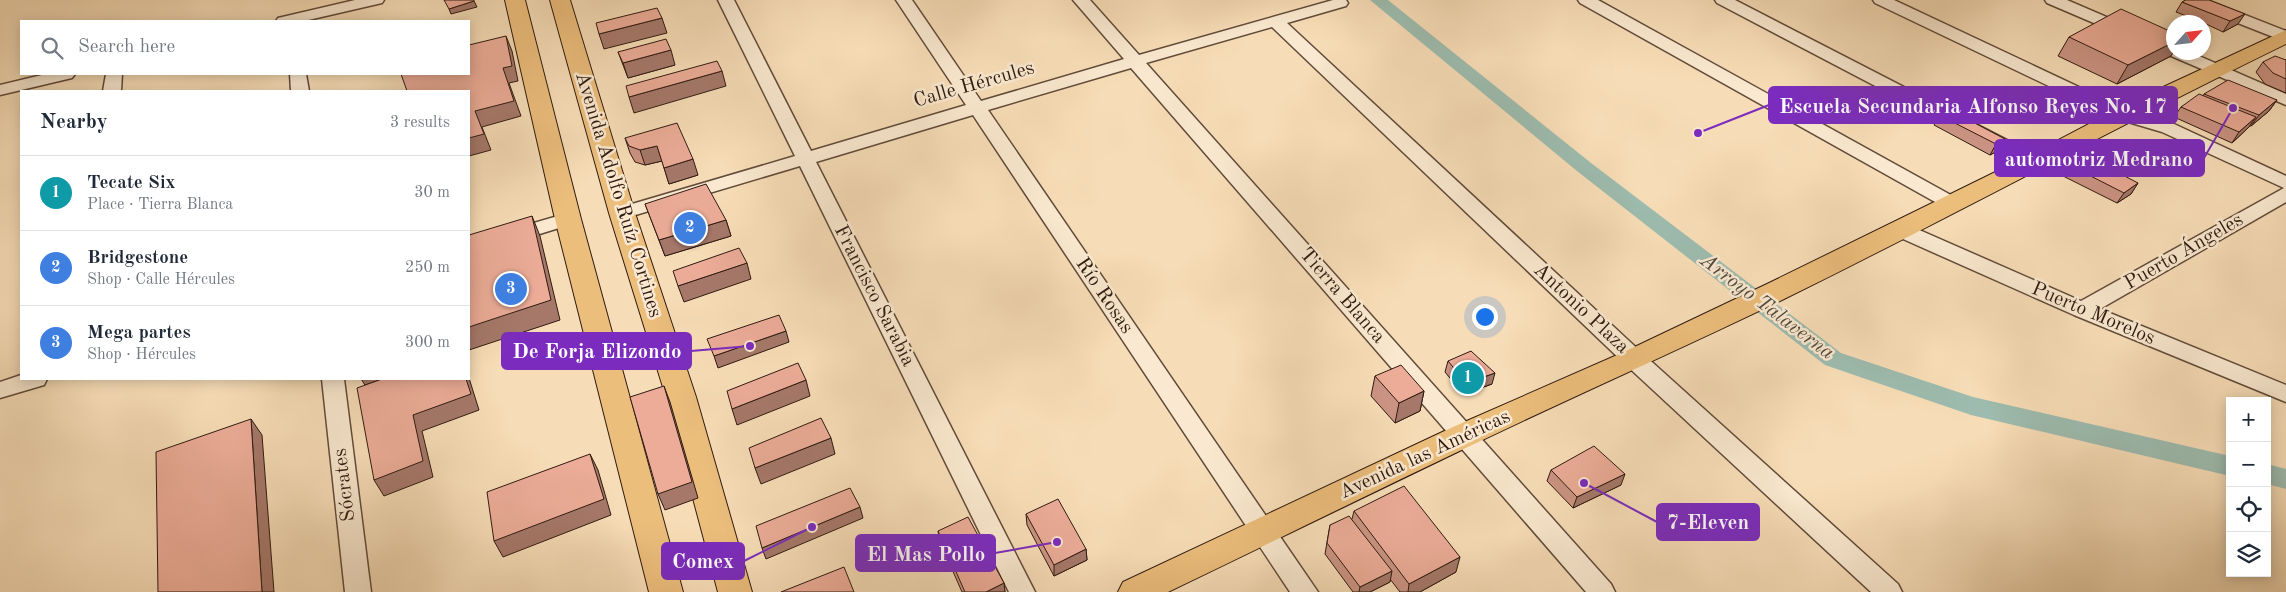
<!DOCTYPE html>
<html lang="en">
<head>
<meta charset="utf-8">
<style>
  :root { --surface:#fff; --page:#f6f6f7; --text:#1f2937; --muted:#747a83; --line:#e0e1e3; --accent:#1a73e8 }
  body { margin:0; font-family:"Old Standard TT",serif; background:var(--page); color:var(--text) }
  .controls { position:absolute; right:15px; bottom:15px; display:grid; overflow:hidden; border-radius:0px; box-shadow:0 2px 12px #0003 }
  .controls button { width:45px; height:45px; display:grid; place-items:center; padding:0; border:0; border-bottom:1px solid var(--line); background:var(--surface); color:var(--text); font:25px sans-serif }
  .compass { position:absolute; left:2166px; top:15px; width:45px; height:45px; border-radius:50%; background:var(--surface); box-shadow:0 2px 12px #0003; rotate:63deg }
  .you { position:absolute; left:1484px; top:316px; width:18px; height:18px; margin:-12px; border:4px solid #fff; border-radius:50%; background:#1a73e8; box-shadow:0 0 0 8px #1a73e833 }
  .badge { display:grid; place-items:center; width:32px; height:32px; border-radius:50%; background:var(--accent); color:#fff; font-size:16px; font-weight:700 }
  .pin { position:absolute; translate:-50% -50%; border:2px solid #fff; box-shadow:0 1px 5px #0006 }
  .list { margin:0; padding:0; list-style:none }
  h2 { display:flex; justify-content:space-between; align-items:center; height:65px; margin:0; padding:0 20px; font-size:21px }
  h2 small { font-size:16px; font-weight:400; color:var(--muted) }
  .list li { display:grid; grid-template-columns:32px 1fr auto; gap:15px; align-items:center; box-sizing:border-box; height:75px; padding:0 20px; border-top:1px solid var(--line) }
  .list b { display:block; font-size:19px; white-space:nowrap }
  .list p { margin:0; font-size:16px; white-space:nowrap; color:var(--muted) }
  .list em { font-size:16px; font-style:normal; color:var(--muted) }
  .icon { flex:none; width:28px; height:28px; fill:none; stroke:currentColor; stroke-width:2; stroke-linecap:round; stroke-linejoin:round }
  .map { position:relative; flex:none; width:2286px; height:592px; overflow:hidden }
  .search { position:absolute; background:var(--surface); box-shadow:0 2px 12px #0003; left:20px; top:20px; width:450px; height:55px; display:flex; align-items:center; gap:12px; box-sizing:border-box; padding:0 18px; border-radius:0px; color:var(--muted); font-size:19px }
  .panel { position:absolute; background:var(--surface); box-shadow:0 2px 12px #0003; left:20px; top:90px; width:450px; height:290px; border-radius:0px }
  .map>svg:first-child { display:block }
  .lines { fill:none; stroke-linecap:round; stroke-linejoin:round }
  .canal { fill:#9dbcaf; fill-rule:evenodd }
  .minor-casing { stroke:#614b3a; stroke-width:3 }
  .major-casing { stroke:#2f1a11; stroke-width:2 }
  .minor { fill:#fae9d0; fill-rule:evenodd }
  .major { fill:#ecbe7c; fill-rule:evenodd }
  .wall { fill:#cb9483; stroke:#2f1a11 }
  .shaded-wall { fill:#a5786a; stroke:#2f1a11 }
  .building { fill:#ecac98; stroke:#2f1a11 }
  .labels { text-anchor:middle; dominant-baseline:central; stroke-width:5; stroke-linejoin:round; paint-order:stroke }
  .street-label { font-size:20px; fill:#2f1a11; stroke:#fae9d0 }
  .water-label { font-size:21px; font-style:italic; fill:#504b40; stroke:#fae9d0 }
  .leader { fill:none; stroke:#7b2cbf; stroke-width:2 }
  .callout-dot { fill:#7b2cbf; stroke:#fae9d0; stroke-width:2 }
  .callout { fill:#7b2cbf; stroke:#7b2cbf; stroke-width:2 }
  .callout-label { font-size:21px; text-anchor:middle; font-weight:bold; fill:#fff }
</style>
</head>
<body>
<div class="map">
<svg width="2286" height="592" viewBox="0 0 2286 592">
  <rect width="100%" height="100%" fill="#f7ddb7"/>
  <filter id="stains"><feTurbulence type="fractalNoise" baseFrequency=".004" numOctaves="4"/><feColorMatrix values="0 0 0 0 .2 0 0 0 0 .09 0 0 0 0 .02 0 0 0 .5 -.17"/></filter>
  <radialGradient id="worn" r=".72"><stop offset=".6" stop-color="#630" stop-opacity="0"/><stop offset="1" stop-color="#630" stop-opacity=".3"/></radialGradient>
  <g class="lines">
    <!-- canal -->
    <g class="canal">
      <polygon points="1370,0 1388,0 1591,163 1841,353 1973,397 2230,456 2230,476 1971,415 1825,365 1577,171"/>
      <polygon points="2267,464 2286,469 2286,489 2267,484"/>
    </g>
    <!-- minor casing -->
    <g class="minor-casing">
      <g id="minor">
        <polygon points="355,0 384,0 382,3 304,21 276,21 278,18"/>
        <polygon points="718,0 734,0 811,151 966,105 896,0 912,0 981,101 1124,59 1073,0 1090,0 1139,55 1333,0 1346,0 1348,3 1346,6 1287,23 1642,353 1898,584 1902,592 1871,592 1626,365 1272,27 1146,63 1611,584 1615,592 1586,592 1131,68 988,110 1318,592 1290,592 973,115 816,162 1035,592 1009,592 800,166 622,219 615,217 612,213 615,209 795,156"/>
        <polygon points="1578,0 1598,0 1958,199 1961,203 1958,207 1951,209 1944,207 1580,3"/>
        <polygon points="1715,0 1735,0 2042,158 2044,162 2042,166 2035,168 2028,166 1717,3"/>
        <polygon points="1873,0 1894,0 2130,111 2174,124 2286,176 2286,202 2100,309 2286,385 2286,402 2074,315 1894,235 1891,230 1894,225 1901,224 1908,225 2081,301 2284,188 2162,132 2118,119 1875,3"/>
        <polygon points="2045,0 2067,0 2174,46 2174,52 2190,52 2286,94 2286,105 2047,3"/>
        <polygon points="2185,0 2207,0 2286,31 2286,42 2187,3"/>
        <polygon points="46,74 75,74 72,78 0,95 0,85"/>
        <polygon points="106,74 122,74 121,91 103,91"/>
        <polygon points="290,74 306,74 309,91 291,91"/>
        <polygon points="568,213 575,215 578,219 575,223 469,256 469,242"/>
        <polygon points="21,375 21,379 47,379 44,385 0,398 0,382"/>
        <polygon points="322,379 344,379 371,592 345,592"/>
      </g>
    </g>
    <!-- major casing -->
    <g class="major-casing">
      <g id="major">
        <polygon points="505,0 525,0 581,219 683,592 649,592 555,219"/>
        <polygon points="550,0 570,0 635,213 696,397 752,592 718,592 666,397 609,213"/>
        <path d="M2286,30V44C2117,126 1953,216 1784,299C1681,349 1576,395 1472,445C1371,493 1270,543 1168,592H1118L1123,582L1453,427L1624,352L1767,284L2026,157L2131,102Z"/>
      </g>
    </g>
    <!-- minor -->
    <use href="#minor" class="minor"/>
    <!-- major -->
    <use href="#major" class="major"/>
  </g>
  <!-- wall -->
  <g class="wall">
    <polygon points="2182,2 2238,24 2223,32 2204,23 2204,22 2202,22 2176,12"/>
    <polygon points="2069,37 2171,56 2117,84 2058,56"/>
    <polygon points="618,52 675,65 628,78"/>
    <polygon points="2286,60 2286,93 2265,84 2256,72 2263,62"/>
    <polygon points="2204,94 2277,100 2269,111 2251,126 2250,126 2232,143 2174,117 2181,107 2203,96"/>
    <polygon points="1939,115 2005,139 1999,150 1990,155 1934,125"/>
    <polygon points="625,138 698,175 669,184 662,161 645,165 635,162 630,153"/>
    <polygon points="2067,164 2138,183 2131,194 2117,203 2061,175"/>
    <polygon points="645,204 726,220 731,236 665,256"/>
    <polygon points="1448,361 1492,384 1475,390 1459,389 1445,372"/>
    <polygon points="1375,376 1424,391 1420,411 1395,423 1371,396"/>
    <polygon points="1551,470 1621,485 1573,508 1547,481"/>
    <polygon points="1354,511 1456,572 1420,592 1400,592 1390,579 1390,582 1370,592 1353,592 1325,554 1330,525 1352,519"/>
    <polygon points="1026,514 1086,549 1087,560 1054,576 1027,525"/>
    <polygon points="938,531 1004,583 1005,592 962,592 940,542"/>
  </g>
  <!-- shaded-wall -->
  <g class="shaded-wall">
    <polygon points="474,1 477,7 451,14 449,9"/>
    <polygon points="2245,14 2238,24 2223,32 2230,21"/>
    <polygon points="662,18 667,33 604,49 599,34"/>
    <polygon points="506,36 512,51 518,81 509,83 521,116 482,127 491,150 469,156 469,138 475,111 503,68"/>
    <polygon points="2174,42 2174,51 2171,56 2117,84 2128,65"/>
    <polygon points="671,50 675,65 628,78 623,63"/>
    <polygon points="722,71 726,86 634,113 629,97"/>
    <polygon points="2277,100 2269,111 2251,126 2259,115"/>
    <polygon points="2256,117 2249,127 2232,143 2239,132"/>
    <polygon points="2005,139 1999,150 1990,155 1996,144"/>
    <polygon points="657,146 662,161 645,165 640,150"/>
    <polygon points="693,159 698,175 669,184 664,168"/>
    <polygon points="2138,183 2131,194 2117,203 2124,193"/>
    <polygon points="532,216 540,236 560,320 469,350 469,327"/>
    <polygon points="726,220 731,236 665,256 659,240"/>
    <polygon points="747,263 751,279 684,302 678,286"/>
    <polygon points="786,331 789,342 718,368 714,356"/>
    <polygon points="1495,373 1492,384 1475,390 1478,379"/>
    <polygon points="469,378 479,410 422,431 433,477 384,496 374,480 413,415 466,379"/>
    <polygon points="361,379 383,379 365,385"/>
    <polygon points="806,380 810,396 737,425 732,409"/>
    <polygon points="664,386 670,402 698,498 665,510 658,494"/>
    <polygon points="1424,391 1420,411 1395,423 1399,403"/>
    <polygon points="251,419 262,435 274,592 262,592"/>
    <polygon points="831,438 835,454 761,484 755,468"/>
    <polygon points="590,454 598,470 611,515 503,557 494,541"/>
    <polygon points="1625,474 1621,485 1573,508 1577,497"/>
    <polygon points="860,507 863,518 766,559 762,548"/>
    <polygon points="1086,549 1087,560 1054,576 1054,565"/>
    <polygon points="1460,557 1456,572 1420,592 1408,592 1409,584"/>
    <polygon points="1392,571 1390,582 1370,592 1359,592 1360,587"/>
    <polygon points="1004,583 1005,592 986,592"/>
  </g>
  <!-- building -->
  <g class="building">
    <polygon points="444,0 474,0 474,1 449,9"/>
    <polygon points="2186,0 2209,0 2245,14 2230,21 2182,2"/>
    <polygon points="657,8 662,18 599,34 596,23"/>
    <polygon points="2121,9 2174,33 2174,42 2128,65 2069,37"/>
    <polygon points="506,36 512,66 503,68 514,101 475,111 484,134 469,138 469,91 407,91 401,74 469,74 469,45"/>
    <polygon points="666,39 671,50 623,63 618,52"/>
    <polygon points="2275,56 2286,60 2286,79 2273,73 2263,62"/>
    <polygon points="717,61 722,71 629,97 626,86"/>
    <polygon points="2228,80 2277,100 2259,115 2204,94"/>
    <polygon points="2199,94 2256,117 2239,132 2181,107"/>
    <polygon points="1948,109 2005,139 1996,144 1939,115"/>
    <polygon points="677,123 693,159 664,168 657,146 640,150 629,146 625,138"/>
    <polygon points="2084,155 2138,183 2124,193 2067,164"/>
    <polygon points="706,184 726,220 659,240 645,204"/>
    <polygon points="532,216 551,300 469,327 469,235"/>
    <polygon points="739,248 747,263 678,286 673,271"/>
    <polygon points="779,315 786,331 714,356 707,339"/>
    <polygon points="1471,351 1495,373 1478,379 1462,378 1448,361"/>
    <polygon points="798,363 806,380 732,409 727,391"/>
    <polygon points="1401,365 1424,391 1399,403 1375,376"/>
    <polygon points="382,379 466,379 471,394 413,415 423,461 374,480 357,388"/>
    <polygon points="664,386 692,482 658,494 630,397"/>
    <polygon points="821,418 831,438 755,468 749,448"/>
    <polygon points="251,419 262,592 158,592 156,452"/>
    <polygon points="1594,446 1625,474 1577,497 1551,470"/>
    <polygon points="590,454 604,499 494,541 487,492"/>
    <polygon points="1404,486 1460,557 1409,584 1354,511"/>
    <polygon points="850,488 860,507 762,548 756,526"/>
    <polygon points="1058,499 1086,549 1054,565 1026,514"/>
    <polygon points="1349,516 1392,571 1360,587 1327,543 1330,525"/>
    <polygon points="968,517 1004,583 986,592 965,592 938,531"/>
    <polygon points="844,567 854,592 781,592"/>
  </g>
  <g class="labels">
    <!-- street labels -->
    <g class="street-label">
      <text transform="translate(974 85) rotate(-16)">Calle Hércules</text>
      <text transform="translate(618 195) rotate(73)">Avenida Adolfo Ruíz Cortines</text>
      <text transform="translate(2184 252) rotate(-30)">Puerto Ángeles</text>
      <text transform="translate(874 296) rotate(63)">Francisco Sarabia</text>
      <text transform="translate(1104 296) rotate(56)">Río Rosas</text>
      <text transform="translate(1342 296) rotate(49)">Tierra Blanca</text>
      <text transform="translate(1581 309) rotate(43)">Antonio Plaza</text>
      <text transform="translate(2093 314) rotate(23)">Puerto Morelos</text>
      <text transform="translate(1425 455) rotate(-25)">Avenida las Américas</text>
      <text transform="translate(345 485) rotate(-97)">Sócrates</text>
    </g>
    <!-- water labels -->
    <g class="water-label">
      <text transform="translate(1767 307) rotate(37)">Arroyo Talaverna</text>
    </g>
  </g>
  <!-- callouts -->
  <path class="leader" d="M1698 133L1769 105M2233 108L2204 158M750 346L691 351M1584 483L1657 522M1057 542L995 553M812 527L744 561"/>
  <g class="callout-dot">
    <circle cx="1698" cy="133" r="5"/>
    <circle cx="2233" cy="108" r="5"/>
    <circle cx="750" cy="346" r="5"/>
    <circle cx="1584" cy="483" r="5"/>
    <circle cx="1057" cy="542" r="5"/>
    <circle cx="812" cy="527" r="5"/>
  </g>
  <g class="callout">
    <rect x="1769" y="87" width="408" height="36" rx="5"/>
    <rect x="1995" y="140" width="209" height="36" rx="5"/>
    <rect x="502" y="333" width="189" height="36" rx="5"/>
    <rect x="1657" y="504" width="102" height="36" rx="5"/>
    <rect x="856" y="535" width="139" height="36" rx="5"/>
    <rect x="662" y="543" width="82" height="36" rx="5"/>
  </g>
  <g class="callout-label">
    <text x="1973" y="113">Escuela Secundaria Alfonso Reyes No. 17</text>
    <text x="2099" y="166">automotriz Medrano</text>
    <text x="597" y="358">De Forja Elizondo</text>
    <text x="1708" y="529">7-Eleven</text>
    <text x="926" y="561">El Mas Pollo</text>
    <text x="703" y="568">Comex</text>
  </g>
  <rect width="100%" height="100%" filter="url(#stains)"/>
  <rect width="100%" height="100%" fill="url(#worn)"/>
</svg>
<div class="controls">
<button>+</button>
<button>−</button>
<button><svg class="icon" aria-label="locate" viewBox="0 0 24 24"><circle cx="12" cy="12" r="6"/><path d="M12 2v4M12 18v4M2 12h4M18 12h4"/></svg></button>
<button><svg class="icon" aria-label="layers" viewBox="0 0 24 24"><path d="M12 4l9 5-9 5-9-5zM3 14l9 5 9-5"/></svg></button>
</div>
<svg class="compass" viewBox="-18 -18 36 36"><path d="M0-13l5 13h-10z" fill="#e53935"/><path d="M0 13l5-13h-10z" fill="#747a83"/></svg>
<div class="you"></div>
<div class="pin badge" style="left:1468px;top:378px;background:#0f9aa8">1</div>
<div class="pin badge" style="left:690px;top:228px;background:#3f7fe0">2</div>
<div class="pin badge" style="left:511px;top:289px;background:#3f7fe0">3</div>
<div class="search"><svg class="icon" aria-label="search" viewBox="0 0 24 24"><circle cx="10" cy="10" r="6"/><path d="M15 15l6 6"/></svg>Search here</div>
<section class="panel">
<h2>Nearby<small>3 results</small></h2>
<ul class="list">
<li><span class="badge" style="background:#0f9aa8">1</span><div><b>Tecate Six</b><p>Place · Tierra Blanca</p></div><em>30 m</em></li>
<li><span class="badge" style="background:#3f7fe0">2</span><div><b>Bridgestone</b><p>Shop · Calle Hércules</p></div><em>250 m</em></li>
<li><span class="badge" style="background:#3f7fe0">3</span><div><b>Mega partes</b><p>Shop · Hércules</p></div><em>300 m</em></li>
</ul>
</section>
</div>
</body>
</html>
